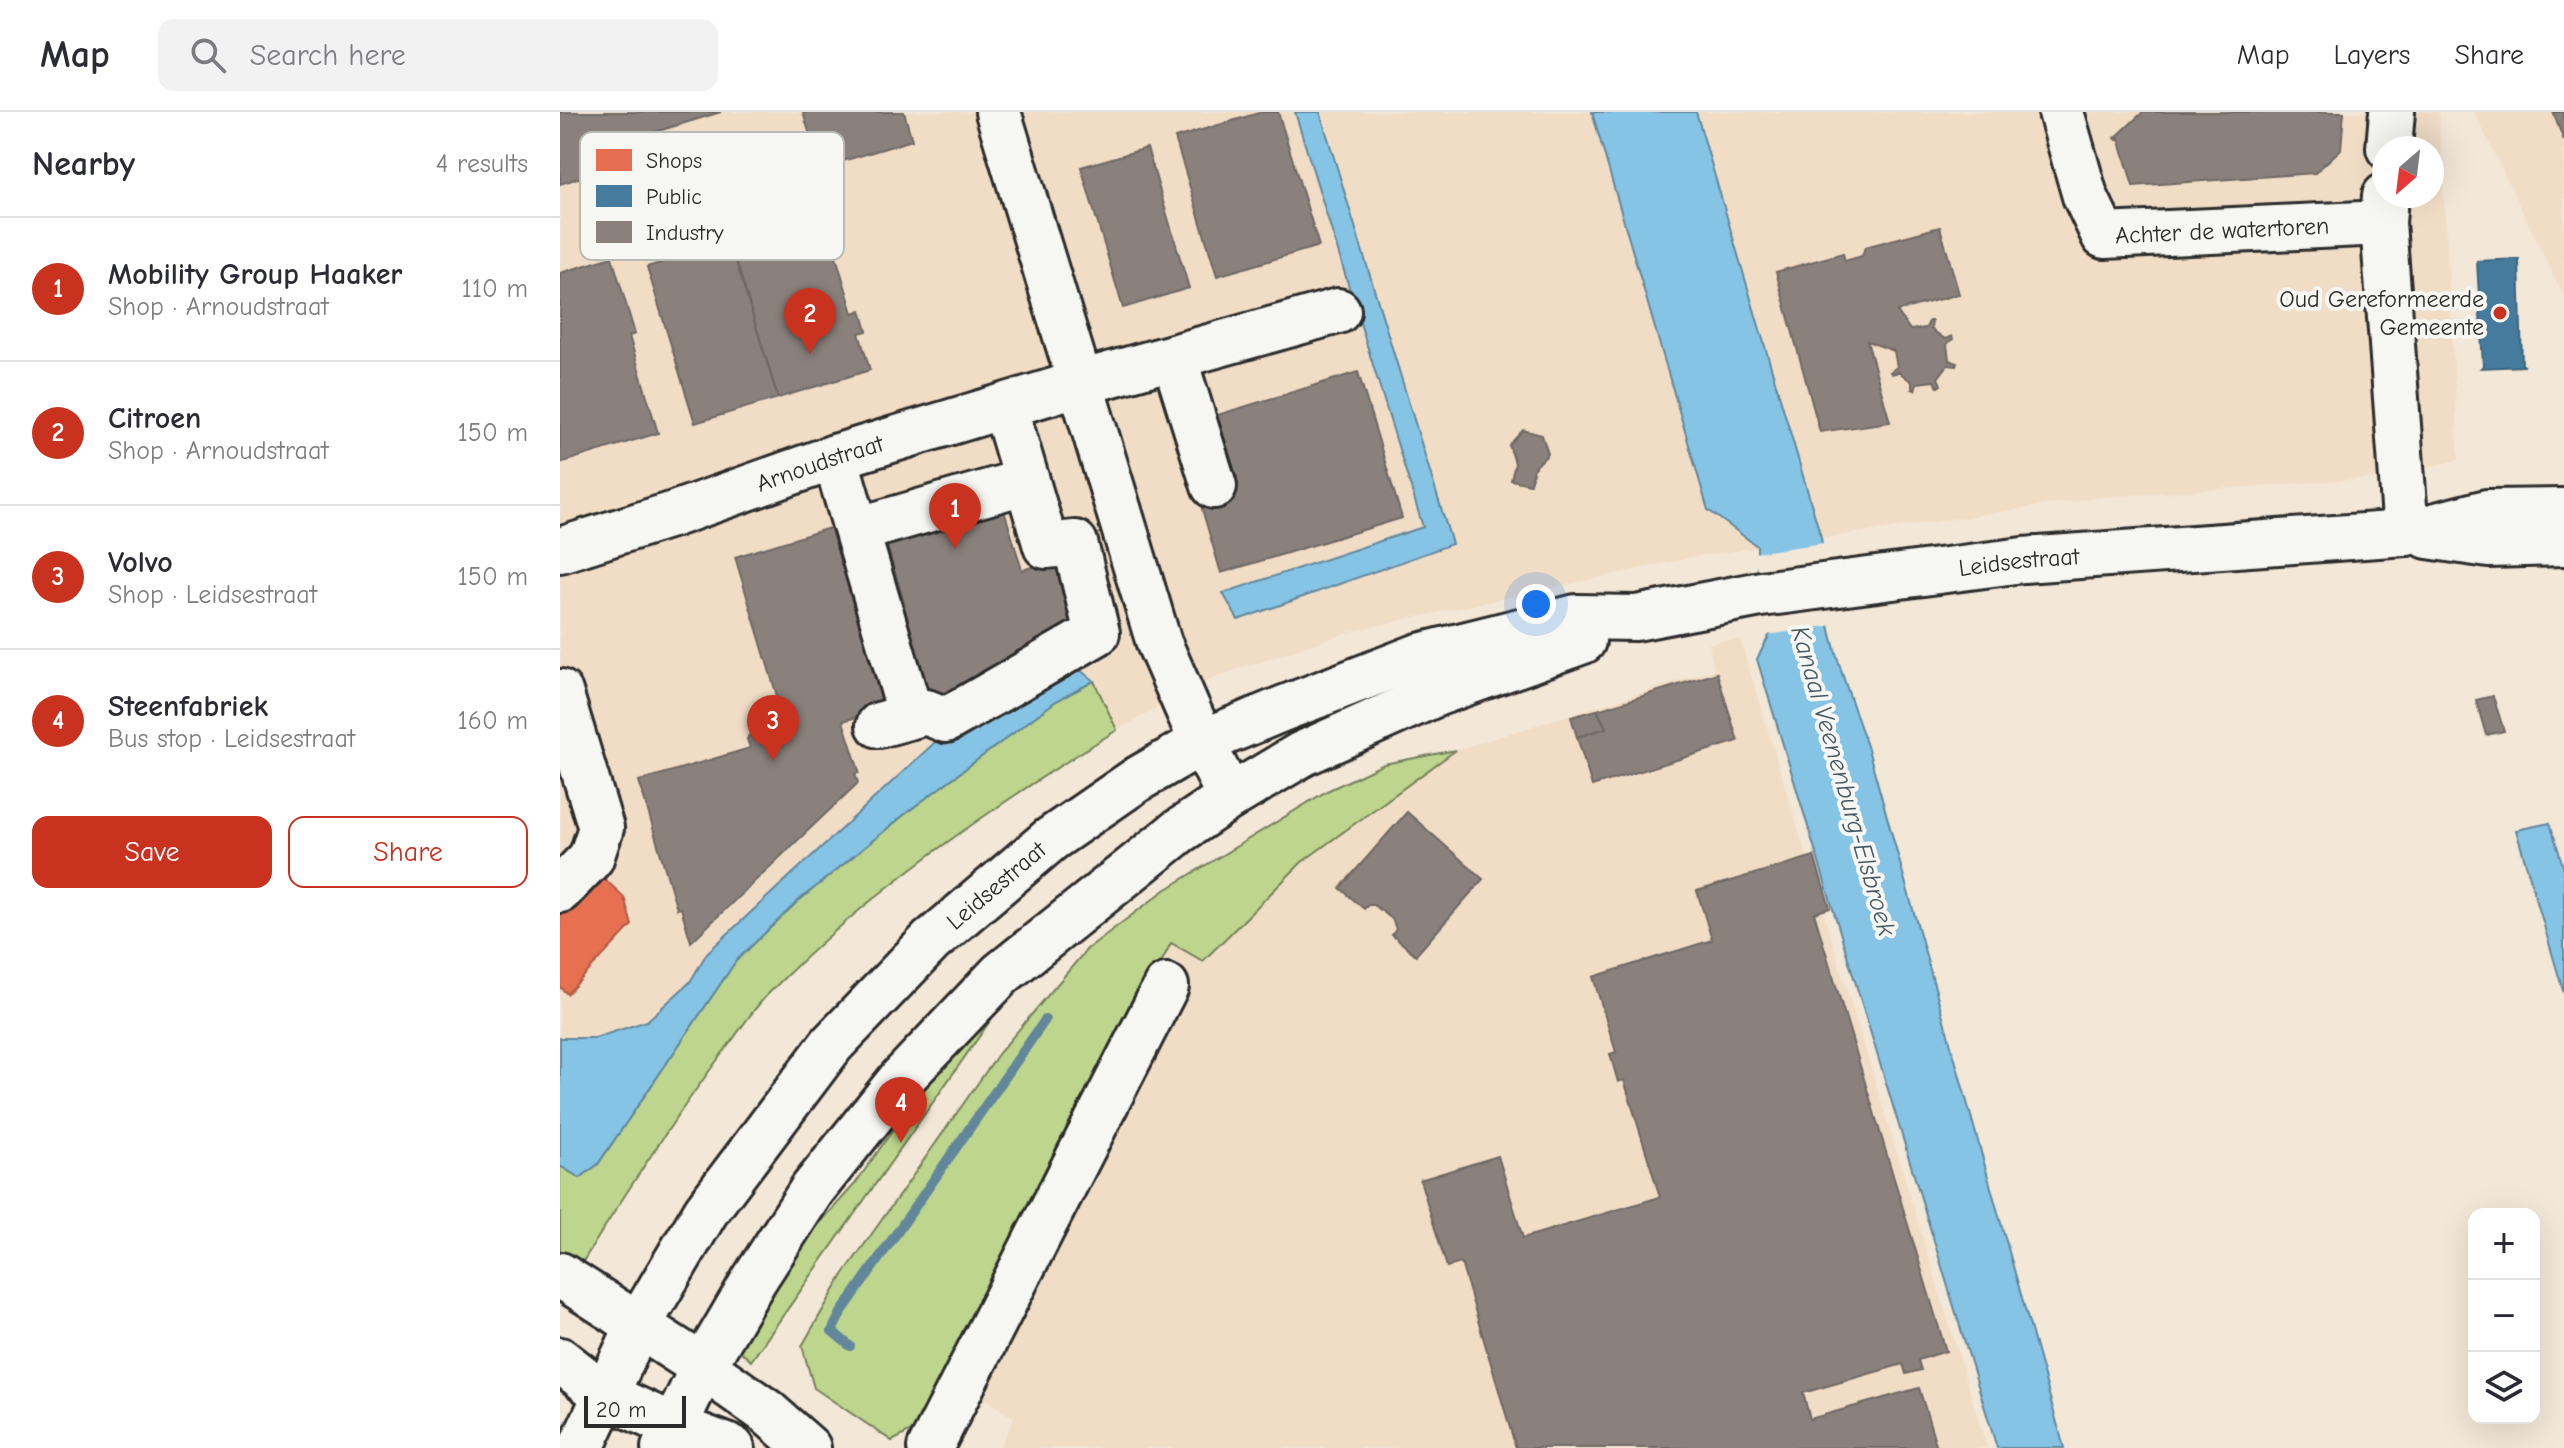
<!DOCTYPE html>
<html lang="en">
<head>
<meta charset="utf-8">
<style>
  :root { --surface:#fff; --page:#f2f2f3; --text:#2b2b33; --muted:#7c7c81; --line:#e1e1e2; --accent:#c8321e }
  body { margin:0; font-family:"Comic Neue",sans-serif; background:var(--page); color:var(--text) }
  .controls { position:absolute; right:24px; bottom:24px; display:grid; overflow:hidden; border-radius:16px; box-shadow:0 8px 32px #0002 }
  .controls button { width:72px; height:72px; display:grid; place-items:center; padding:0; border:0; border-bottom:2px solid var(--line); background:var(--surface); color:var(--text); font:40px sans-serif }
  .compass { position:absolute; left:1812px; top:24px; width:72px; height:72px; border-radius:50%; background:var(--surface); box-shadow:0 8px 32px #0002; rotate:208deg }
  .scale { position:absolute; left:24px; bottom:20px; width:102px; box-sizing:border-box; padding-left:8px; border:4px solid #2b2b2b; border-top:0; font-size:22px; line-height:28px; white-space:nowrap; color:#2b2b2b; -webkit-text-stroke:6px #f6f6f2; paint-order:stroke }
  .you { position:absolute; left:976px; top:492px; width:28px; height:28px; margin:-20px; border:6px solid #fff; border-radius:50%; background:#1a73e8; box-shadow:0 0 0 12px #1a73e833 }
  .badge { display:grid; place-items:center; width:52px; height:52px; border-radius:50%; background:var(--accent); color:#fff; font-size:26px; font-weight:700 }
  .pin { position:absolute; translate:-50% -66px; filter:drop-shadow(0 2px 4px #0008) }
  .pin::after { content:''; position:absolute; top:42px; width:28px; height:24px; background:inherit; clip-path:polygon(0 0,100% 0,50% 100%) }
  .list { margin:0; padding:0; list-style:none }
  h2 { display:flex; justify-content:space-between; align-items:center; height:104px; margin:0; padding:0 32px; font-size:34px }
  h2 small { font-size:26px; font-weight:400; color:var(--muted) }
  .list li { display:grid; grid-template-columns:52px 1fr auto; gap:24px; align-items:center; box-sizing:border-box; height:144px; padding:0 32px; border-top:2px solid var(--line) }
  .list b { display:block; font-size:30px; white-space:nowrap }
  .list p { margin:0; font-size:26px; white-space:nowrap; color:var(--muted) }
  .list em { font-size:26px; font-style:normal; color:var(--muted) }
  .actions { display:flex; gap:16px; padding:24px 32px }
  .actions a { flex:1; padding:18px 0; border:2px solid var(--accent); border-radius:16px; text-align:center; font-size:28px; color:var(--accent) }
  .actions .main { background:var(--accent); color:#fff }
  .icon { flex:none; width:44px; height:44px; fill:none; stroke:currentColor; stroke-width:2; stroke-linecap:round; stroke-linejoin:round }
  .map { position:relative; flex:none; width:2004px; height:1336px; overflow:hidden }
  header { display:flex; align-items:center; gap:48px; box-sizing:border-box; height:112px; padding:0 40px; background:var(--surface); border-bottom:2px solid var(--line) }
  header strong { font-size:38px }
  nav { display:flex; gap:44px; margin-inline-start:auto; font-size:28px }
  .search { width:560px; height:72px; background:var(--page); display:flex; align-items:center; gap:20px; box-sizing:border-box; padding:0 28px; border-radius:16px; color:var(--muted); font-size:30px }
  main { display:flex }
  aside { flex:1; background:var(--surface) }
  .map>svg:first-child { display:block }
  .built { fill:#f1ddc6; fill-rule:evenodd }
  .green { fill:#bdd58c; stroke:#74805c; stroke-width:2 }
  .water { fill:#86c4e6; stroke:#62879b; stroke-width:2 }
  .pier { fill:#f3e7d8 }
  .shops { fill:#e76f51; stroke:#af5b46; stroke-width:2 }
  .public { fill:#457b9d; stroke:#3d637b; stroke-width:2 }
  .industry { fill:#8a817c; stroke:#6e6764; stroke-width:2 }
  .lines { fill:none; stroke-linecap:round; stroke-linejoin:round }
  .stream { stroke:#62879b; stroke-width:10 }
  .minor-casing { stroke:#2b2b2b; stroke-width:50 }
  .major-casing { stroke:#2b2b2b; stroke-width:50 }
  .minor { stroke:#f6f6f2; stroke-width:44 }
  .major { stroke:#f6f6f2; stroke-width:44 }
  .poi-dot { fill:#c8321e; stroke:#f6f6f2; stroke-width:3 }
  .labels { text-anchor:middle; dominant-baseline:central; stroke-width:8; stroke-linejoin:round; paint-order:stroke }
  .street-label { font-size:24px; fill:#2b2b2b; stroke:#f6f6f2 }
  .poi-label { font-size:24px; fill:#2b2b2b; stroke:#f6f6f2; text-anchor:end }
  .water-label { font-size:26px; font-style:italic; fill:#465963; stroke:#f6f6f2 }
  .key { fill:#f6f6f2; stroke:#b9b9b6; stroke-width:2 }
  .key-label { font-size:22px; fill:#2b2b2b }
</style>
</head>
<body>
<header>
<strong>Map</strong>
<div class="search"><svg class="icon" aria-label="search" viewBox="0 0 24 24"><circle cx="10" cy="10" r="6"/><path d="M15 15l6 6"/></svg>Search here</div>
<nav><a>Map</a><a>Layers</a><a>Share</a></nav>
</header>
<main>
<aside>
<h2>Nearby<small>4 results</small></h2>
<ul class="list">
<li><span class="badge">1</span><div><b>Mobility Group Haaker</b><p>Shop · Arnoudstraat</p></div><em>110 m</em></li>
<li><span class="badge">2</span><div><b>Citroen</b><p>Shop · Arnoudstraat</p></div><em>150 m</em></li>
<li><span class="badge">3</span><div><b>Volvo</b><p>Shop · Leidsestraat</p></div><em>150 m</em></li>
<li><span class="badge">4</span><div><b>Steenfabriek</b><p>Bus stop · Leidsestraat</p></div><em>160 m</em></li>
</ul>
<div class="actions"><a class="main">Save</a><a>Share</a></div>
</aside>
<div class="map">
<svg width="2004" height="1336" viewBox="0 0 2004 1336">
  <rect width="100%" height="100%" fill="#f3e7d8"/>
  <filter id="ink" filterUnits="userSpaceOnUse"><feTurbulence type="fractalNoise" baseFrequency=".0125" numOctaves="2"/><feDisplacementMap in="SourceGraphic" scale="16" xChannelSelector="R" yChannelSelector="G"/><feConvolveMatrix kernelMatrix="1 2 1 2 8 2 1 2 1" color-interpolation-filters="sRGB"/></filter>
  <g filter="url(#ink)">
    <!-- built -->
    <g class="built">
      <path d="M0,0H1879L1899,348L1816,366L1542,385L1133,445L793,519L657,564L434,684L236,834L0,1087ZM1824,36H1872V84H1824Z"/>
      <polygon points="1914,0 2004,0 2004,185"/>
      <polygon points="1180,527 1427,1336 439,1336 454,1306 399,1270 525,1001 612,830 661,833 742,750 896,638 1154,558 1149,531"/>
    </g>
    <!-- green -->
    <g class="green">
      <path d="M534,569L557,618C434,694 311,777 209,881C192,898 179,920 164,939C113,1007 67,1079 22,1151L0,1139V1054L20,1066L38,1052L176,849L237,790L350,698L496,589Z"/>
      <polygon points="896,638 742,750 643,849 611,831 525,1001 361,1314 332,1329 254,1276 242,1234 283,1163 439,941 527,837 605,778 767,679 824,652"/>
      <polygon points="461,865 191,1249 179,1238 177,1217 201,1177 295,1072 352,991 448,870"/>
    </g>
    <!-- water -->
    <g class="water">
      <polygon points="735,0 760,0 892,432 678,508 663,481 863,415"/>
      <path d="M1032,0H1136L1261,425C1264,448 1262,471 1265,493C1273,542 1292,590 1308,637L1504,1336H1437L1197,547L1211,520L1197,454V434L1148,398Z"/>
      <polygon points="510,550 534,569 496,589 350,698 237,790 176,849 38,1052 20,1066 0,1054 0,926 35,926 87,909 130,870 147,841 399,608"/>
      <polygon points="1990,711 2004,757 2004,882 1956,718"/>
    </g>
    <!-- pier -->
    <polygon class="pier" points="1264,431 1269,491 1274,513 1208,523 1194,441"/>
    <!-- shops -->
    <polygon class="shops" points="38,761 64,785 72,813 7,882 0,875 0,801"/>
    <!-- public -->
    <polygon class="public" points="1959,147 1962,253 1965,254 1921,256 1923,254 1917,149"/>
    <!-- industry -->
    <g class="industry">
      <polygon points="0,0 161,0 29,40 35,61 0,72"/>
      <polygon points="243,0 344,0 352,28 260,56"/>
      <polygon points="702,0 718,0 759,134 657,164 615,26"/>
      <polygon points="1583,0 1784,0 1781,37 1755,61 1573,74 1559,26 1557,28 1555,26"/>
      <polygon points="1993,0 2004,0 2004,29"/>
      <polygon points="587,36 629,176 563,196 521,55"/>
      <polygon points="218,86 226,113 263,101 293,201 301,198 307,219 299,221 310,258 218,286 162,103"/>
      <polygon points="1380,115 1399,182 1337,199 1350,218 1366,216 1369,209 1372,209 1371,217 1385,227 1392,224 1393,227 1387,232 1389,248 1397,251 1396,254 1388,253 1378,266 1381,273 1378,275 1374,269 1357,271 1355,278 1352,277 1352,270 1339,260 1332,262 1330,260 1337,255 1334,239 1307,229 1330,310 1260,320 1216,160 1283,141 1285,149 1302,144 1305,135"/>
      <polygon points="170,130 218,286 135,311 87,155"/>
      <polygon points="52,145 75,222 69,224 98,321 0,351 0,161"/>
      <polygon points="798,260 842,406 661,461 639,387 651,305"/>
      <polygon points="963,318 982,323 988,342 974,356 970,372 951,368 955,351 949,333"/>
      <polygon points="443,395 462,458 506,445 524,503 370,592 341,495 345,493 326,430"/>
      <polygon points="279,413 334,594 283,609 299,659 299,661 295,662 298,671 131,830 121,796 117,797 79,669 190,636 187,627 195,613 188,609 194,597 201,601 208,587 217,584 175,445"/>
      <polygon points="1157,561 1178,629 1032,674 1017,625 1046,616 1037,598"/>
      <polygon points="1933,584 1944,619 1926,623 1916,588"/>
      <polygon points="1037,598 1046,616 1017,625 1011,605"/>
      <polygon points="847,700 923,767 856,843 832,823 836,817 832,807 814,793 808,793 804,797 780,776"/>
      <polygon points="1254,744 1270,796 1254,801 1386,1239 1358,1248 1361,1258 1346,1262 1343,1252 1243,1281 1250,1307 1359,1276 1377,1336 956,1336 901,1151 887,1155 860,1068 938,1044 963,1126 1100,1085 1064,968 1058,970 1050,942 1056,940 1033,865 1152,828 1137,779"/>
    </g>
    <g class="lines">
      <!-- stream -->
      <polyline class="stream" points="290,1234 272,1219 281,1201 485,908"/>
      <!-- minor casing -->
      <g class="minor-casing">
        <g id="minor">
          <polyline points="438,0 599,531 642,630 670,685"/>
          <path id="s1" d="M1501,0L1525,84L1544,124L1823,111"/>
          <polyline points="1829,36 1832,0"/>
          <polyline points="1825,84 1823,111 1846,421"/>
          <polyline points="614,245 654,374"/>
          <polyline points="275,345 351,604"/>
          <polyline points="297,418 467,369"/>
          <path id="s2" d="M0,438L114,402L275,345L520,271L778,199"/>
          <polyline points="0,580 41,716 31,746 0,778"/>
          <polyline points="319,613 366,600 386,608 537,521 515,431 486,434 445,295"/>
          <polyline points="143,1255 207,1300 248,1336"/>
          <polyline points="113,1314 172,1336"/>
          <polyline points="370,1336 606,874"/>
        </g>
      </g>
      <!-- major casing -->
      <g class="major-casing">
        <g id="major">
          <polyline points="1868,424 1929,433 2004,431"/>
          <polyline points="0,1163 143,1255"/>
          <polyline points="0,1248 45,1283 113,1314"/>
          <path id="s3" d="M21,1336L78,1214L146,1099L272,932L371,829L491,727L578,667L642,630L722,597L859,544L1016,505L1076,506L1201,482L1463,448L1846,421L1927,400L2004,399"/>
          <polyline points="104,1336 143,1255 194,1168 252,1078 341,967 441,862 618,720 670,685 742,642 878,581 1023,529"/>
        </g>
      </g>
      <!-- minor -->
      <use href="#minor" class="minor"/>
      <!-- major -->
      <use href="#major" class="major"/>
    </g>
  </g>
  <!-- markers -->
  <circle class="poi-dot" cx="1940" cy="201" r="8"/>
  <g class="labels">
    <!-- street labels -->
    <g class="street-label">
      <text stroke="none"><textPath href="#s1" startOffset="250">Achter de watertoren</textPath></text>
      <text stroke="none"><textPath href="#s2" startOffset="274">Arnoudstraat</textPath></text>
      <text stroke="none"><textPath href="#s3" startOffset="1800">Leidsestraat</textPath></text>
      <text stroke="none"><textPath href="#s3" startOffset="706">Leidsestraat</textPath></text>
    </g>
    <!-- poi labels -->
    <g class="poi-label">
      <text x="1924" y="187">Oud Gereformeerde<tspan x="1924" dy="28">Gemeente</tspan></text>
    </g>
    <!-- water labels -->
    <g class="water-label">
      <text transform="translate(1283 669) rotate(74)">Kanaal Veenenburg-Elsbroek</text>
    </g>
  </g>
  <!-- legend -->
  <rect x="20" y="20" width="264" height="128" rx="12" class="key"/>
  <rect x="36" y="37" width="36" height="22" fill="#e76f51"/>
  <rect x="36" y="73" width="36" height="22" fill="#457b9d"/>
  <rect x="36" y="109" width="36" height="22" fill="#8a817c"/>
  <g class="key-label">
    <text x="86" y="56">Shops</text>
    <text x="86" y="92">Public</text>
    <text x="86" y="128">Industry</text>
  </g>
</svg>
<div class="controls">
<button>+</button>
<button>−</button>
<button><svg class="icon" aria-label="layers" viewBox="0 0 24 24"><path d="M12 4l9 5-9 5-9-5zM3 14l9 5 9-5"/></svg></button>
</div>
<svg class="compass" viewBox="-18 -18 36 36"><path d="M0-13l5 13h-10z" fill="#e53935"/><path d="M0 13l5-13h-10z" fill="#7c7c81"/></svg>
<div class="scale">20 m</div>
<div class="you"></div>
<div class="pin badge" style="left:395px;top:437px">1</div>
<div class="pin badge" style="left:250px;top:242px">2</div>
<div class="pin badge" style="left:213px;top:649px">3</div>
<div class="pin badge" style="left:341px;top:1031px">4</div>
</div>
</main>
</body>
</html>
